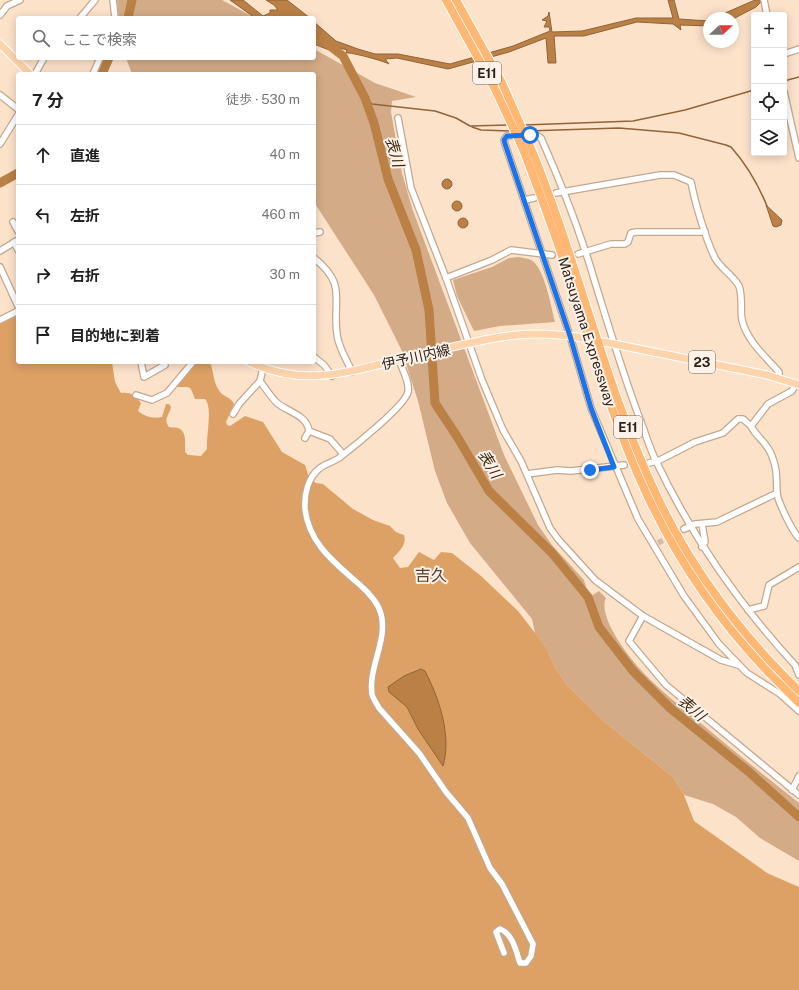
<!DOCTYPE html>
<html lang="ja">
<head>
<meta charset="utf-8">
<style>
  :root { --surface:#fff; --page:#f2f2f2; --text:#222; --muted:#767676; --line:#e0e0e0 }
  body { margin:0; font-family:"Public Sans","Noto Sans JP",sans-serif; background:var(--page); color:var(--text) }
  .controls { position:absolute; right:12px; top:12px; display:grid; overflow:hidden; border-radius:4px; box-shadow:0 2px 10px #0003 }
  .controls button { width:36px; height:36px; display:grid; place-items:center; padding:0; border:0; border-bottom:1px solid var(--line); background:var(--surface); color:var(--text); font:20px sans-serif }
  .compass { position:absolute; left:703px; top:12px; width:36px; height:36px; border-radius:50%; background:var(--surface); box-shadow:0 2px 10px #0003; rotate:68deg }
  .stop { position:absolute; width:12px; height:12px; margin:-9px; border:3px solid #1a73e8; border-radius:50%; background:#fff }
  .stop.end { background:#1a73e8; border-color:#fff; box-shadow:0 1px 4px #0008 }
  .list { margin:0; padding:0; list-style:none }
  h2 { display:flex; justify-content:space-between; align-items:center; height:52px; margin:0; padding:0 16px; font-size:17px }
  h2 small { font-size:13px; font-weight:400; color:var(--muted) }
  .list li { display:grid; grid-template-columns:26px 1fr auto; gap:12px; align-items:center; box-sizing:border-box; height:60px; padding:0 16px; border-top:1px solid var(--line) }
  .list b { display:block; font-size:15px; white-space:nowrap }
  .list em { font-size:13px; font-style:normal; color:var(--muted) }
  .icon { flex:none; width:22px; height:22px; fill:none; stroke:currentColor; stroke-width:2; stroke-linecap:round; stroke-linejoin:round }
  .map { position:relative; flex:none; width:799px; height:990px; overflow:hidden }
  .search { position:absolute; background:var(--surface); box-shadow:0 2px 10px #0003; left:16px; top:16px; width:300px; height:44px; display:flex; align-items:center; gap:10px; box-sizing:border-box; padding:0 14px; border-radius:4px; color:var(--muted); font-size:15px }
  .panel { position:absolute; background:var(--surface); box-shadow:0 2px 10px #0003; left:16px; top:72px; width:300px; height:292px; border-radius:4px }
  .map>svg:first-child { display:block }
  .green { fill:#d3ab86 }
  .forest { fill:#dda065 }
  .water { fill:#ba8045; stroke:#906438 }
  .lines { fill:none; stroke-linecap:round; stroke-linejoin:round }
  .stream { stroke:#906438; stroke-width:1.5 }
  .river { stroke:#ba8045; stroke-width:9 }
  .minor-tunnel { stroke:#d3bca7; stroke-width:5.5; stroke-dasharray:5.5 3; stroke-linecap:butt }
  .minor-casing { stroke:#c2a891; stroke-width:8 }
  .major-casing { stroke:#fff; stroke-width:9 }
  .highway-casing { stroke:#fff; stroke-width:10 }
  .minor { stroke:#fff; stroke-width:5.5 }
  .major { stroke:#fed4ac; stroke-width:7 }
  .highway { stroke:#feb874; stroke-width:8 }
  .highway-bridge-casing { stroke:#fff; stroke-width:10; stroke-linecap:butt }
  .highway-bridge { stroke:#feb874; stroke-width:8 }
  .route { stroke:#1a73e8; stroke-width:5 }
  .labels { text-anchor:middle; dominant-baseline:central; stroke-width:4; stroke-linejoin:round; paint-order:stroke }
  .shield { fill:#fdf2e9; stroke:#6b6158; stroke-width:1 }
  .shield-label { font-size:13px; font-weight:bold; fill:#2d231a }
  .street-label { font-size:14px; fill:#2d231a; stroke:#fdf2e9 }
  .water-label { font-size:15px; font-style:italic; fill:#41280e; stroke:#fdf2e9 }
  .quarter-label { font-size:16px; fill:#58422e; stroke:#fdf2e9 }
</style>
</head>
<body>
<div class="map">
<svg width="799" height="990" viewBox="0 0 799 990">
  <rect width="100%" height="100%" fill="#fde2ca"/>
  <!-- green -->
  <g class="green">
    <polygon points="117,0 222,0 255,18 119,18"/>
    <path d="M314,49L375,83L416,97L392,101L391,112L402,173L412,208L504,455L538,525L552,545L584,580L587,591L591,596L599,591L606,598C597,616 628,656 640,669C657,688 678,704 697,720C731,749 765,776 799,803V861L760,838L736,817L713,804L684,795L673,777L607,724L566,684L555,667L546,647L535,633L532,619L470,543L447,503L435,471L418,401L402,351L374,295L314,202V74H132L126,58H314Z"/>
    <path d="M518,257C522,258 527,258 531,260C545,268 551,307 555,322L500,326L474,331L457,296L453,280L492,267L509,258Z"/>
  </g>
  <!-- forest -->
  <path class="forest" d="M16,316H18V362H112L115,382L121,393C131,392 134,395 141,403L138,411C145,417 153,419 162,417L166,404H169L171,407C169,416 163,419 169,427C172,428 175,427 178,428C187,431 185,444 185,452L188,455L201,456L207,449C206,436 213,407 205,399H195C190,386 192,387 177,387L176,385C187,370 190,362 210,362C214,372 213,383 220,392C224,397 231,397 234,404L226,422L227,425L230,426L245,416L263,422L282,452L305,465L309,478L316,483L323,484L353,509L373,520L390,526L396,532L404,535C407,545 399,551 393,558L400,568L408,567L419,552L434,560L441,552L452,553L481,576L518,611L546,647L555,667L566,684L607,724L673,777L684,795L694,821L767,873L799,887V990H0V324Z"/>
  <!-- water -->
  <g class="water">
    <polygon points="230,0 243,0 263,16 270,13 270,10 278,10 274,5 266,0 287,0 310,18 255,18"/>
    <path d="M668,0H674L679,19L709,21V26L680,25L681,30L673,24L637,22L584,36H554L556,63H548L546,38L509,52L448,69L397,58L385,59L389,64C384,61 351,52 346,53L347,50L340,48L329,50L314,44V22L336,41L358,49L375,54H398L450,64L513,46L550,31L549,27H544L547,21L542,20L548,16L549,12L552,32L582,31L636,18H673Z"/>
    <polygon points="755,0 763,0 756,7 733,19 721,18 725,13"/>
    <circle cx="447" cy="184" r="5"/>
    <circle cx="457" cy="206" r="5"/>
    <polygon points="766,205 782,220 781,225 776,227 773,226"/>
    <circle cx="463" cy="223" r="5"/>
    <path d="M421,669L425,671C439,698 452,736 443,766L418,729L407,707L389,692L388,687L404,676Z"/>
  </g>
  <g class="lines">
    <!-- stream -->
    <g class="stream">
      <polyline points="784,81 799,77"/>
      <polyline points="365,98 372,104 435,111 456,118 470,126 508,125"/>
      <polyline points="524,125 633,121 685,110 754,90"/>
      <polyline points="472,127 481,130 511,131"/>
      <path d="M527,131L619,128L679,133L726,145L731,147C747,165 758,184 767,206"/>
    </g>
    <!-- river -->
    <g class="river">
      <polyline points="128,18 132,0"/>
      <polyline points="325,42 343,56 365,98 374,123 388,179 416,250 429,310 435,403 458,438 489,491 552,553 588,597 599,627 633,671 670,708 749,772 799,817"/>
      <polyline points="102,74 109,58"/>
      <polyline points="0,183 18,173"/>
    </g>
    <!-- minor-tunnel -->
    <polyline class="minor-tunnel" points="658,543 684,529"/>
    <!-- minor casing -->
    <g class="minor-casing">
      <g id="minor">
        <polyline points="113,0 115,18"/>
        <polyline points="764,0 767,15"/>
        <polyline points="0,15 7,6 20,0"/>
        <polyline points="80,18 95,0"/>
        <polyline points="784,54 799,49"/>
        <polyline points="35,74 44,58"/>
        <polyline points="93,74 100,58"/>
        <polyline points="784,92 799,158"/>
        <polyline points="0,95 18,109"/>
        <polyline points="398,118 411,188 446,278"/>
        <polyline points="0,144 18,115"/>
        <path d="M556,193L660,175H674L691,182C695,203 706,240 715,258C721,269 734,276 739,286C743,297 740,309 742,320C747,341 765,356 779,372V378"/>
        <polyline points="525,200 534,198"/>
        <polyline points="13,222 18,231"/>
        <polyline points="314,233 320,232"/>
        <polyline points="14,242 18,250"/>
        <polyline points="0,251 18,240"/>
        <polyline points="578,254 611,244 625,244 628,242 631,233 636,232 705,232"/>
        <polyline points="552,255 511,250 492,260 446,278 482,380 503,430 521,461 550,528 558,539 595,580 643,616 721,660 738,665"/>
        <path d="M314,258C348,285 332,300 337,334C338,347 347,360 352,372"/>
        <polyline points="0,267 18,306"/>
        <polyline points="0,320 18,311"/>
        <polyline points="314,357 324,365 332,376"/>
        <path d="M399,360C402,369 410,382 408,392C405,406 352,448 339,458C333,462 325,464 320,468C308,477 304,494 305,509C309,544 335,563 360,585C369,593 378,602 381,614C388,640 368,668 372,694C373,699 377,704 379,708L419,753L446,792L468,818L490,868L502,884L533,944L531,956L526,963H520C516,951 513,934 500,929L496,932L504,953"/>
        <polyline points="141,362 144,377 165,365 164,362"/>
        <path d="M260,381C265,388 271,397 277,403C288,412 307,415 309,431L305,438"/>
        <path d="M796,384L792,391L768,404L751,426C756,437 767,442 772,456C778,472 776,478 777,493C778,502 792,531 799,538"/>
        <polyline points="136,395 152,400 167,393 193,362"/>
        <polyline points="233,414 239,404 260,381 263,368"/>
        <polyline points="309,431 330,439 343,454"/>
        <polyline points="649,463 660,460 695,442 723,433 738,419 743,419 751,426"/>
        <polyline points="527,474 557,470 571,471 624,465"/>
        <polyline points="702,524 705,542 702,547"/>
        <polyline points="684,529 695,524 717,522 777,493"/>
        <polyline points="748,610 764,606 769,585 799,567"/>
        <polyline points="643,616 629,641 666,685 799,795"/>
        <path d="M799,675L795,665C738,603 692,537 656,461C650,449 646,435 641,422C623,375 609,327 594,279C580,231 561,183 541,138C534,132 516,134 507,136L504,140L505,144L570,336L591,408L638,519L684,596L719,644L747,673L780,694L799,711"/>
        <polyline points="792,790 799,776"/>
      </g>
    </g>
    <!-- major casing -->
    <g class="major-casing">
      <g id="major">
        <polyline points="0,44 30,74"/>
        <polyline points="604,342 767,375 799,385"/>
        <path d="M249,362C304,387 343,373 398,360C434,352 471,341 508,336C533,332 559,334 584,338"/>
      </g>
    </g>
    <!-- highway casing -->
    <g class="highway-casing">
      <g id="highway">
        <path d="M530,146C577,259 603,380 655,492C687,561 732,623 786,678"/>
        <path d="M523,149C539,191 555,233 569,277C593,350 614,425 647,495C678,561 720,622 770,674"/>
      </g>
    </g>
    <!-- minor -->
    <use href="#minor" class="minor"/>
    <!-- major -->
    <use href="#major" class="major"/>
    <!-- highway -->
    <use href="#highway" class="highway"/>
    <!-- highway-bridge casing -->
    <g class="highway-bridge-casing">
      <g id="highway-bridge">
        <polyline points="446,0 494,87 523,149"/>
        <polyline points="456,0 502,83 530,146"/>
        <polyline points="770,674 799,703"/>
        <polyline points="786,678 799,691"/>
      </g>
    </g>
    <!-- highway-bridge -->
    <use href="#highway-bridge" class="highway-bridge"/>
  </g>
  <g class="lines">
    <!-- route -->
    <polyline class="route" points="530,135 507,136 504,140 505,144 570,336 591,408 614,467 590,470"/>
  </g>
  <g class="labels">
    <!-- shield labels -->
    <g class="shield">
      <rect x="473" y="62" width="28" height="22" rx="3"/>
      <rect x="689" y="351" width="26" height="22" rx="3"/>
      <rect x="614" y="416" width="28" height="22" rx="3"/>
    </g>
    <g class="shield-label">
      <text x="487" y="73">E11</text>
      <text x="702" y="362">23</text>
      <text x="628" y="427">E11</text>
    </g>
    <!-- street labels -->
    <g class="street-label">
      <text transform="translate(587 332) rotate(72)">Matsuyama Expressway</text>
      <text transform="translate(416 357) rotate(-13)">伊予川内線</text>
    </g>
    <!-- water labels -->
    <g class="water-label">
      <text transform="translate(395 152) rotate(74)">表川</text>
      <text transform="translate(490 464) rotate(58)">表川</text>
      <text transform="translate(692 708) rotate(40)">表川</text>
    </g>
    <!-- quarter labels -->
    <g class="quarter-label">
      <text x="431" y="575">吉久</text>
    </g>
  </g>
</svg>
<div class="controls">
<button>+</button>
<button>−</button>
<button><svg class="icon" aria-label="locate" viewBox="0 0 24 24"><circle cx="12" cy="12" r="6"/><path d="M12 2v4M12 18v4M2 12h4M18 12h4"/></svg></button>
<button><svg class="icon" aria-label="layers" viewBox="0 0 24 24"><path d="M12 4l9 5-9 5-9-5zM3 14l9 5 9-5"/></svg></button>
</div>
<svg class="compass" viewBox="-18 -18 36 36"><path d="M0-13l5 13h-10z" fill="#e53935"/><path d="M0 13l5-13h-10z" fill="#767676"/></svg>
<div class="stop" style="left:530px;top:135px"></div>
<div class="stop end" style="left:590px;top:470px"></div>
<div class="search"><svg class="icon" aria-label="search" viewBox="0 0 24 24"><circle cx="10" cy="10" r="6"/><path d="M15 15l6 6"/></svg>ここで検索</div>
<section class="panel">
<h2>7 分<small>徒歩 · 530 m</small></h2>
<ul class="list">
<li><svg class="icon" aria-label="ahead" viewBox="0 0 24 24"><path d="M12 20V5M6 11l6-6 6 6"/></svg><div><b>直進</b></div><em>40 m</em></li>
<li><svg class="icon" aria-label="left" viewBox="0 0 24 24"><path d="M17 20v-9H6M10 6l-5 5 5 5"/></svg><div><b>左折</b></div><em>460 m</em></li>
<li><svg class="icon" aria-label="right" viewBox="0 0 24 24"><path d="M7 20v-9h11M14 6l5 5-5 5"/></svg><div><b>右折</b></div><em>30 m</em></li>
<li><svg class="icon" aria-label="arrive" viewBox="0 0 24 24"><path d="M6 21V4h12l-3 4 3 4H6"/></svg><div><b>目的地に到着</b></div></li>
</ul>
</section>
</div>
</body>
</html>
